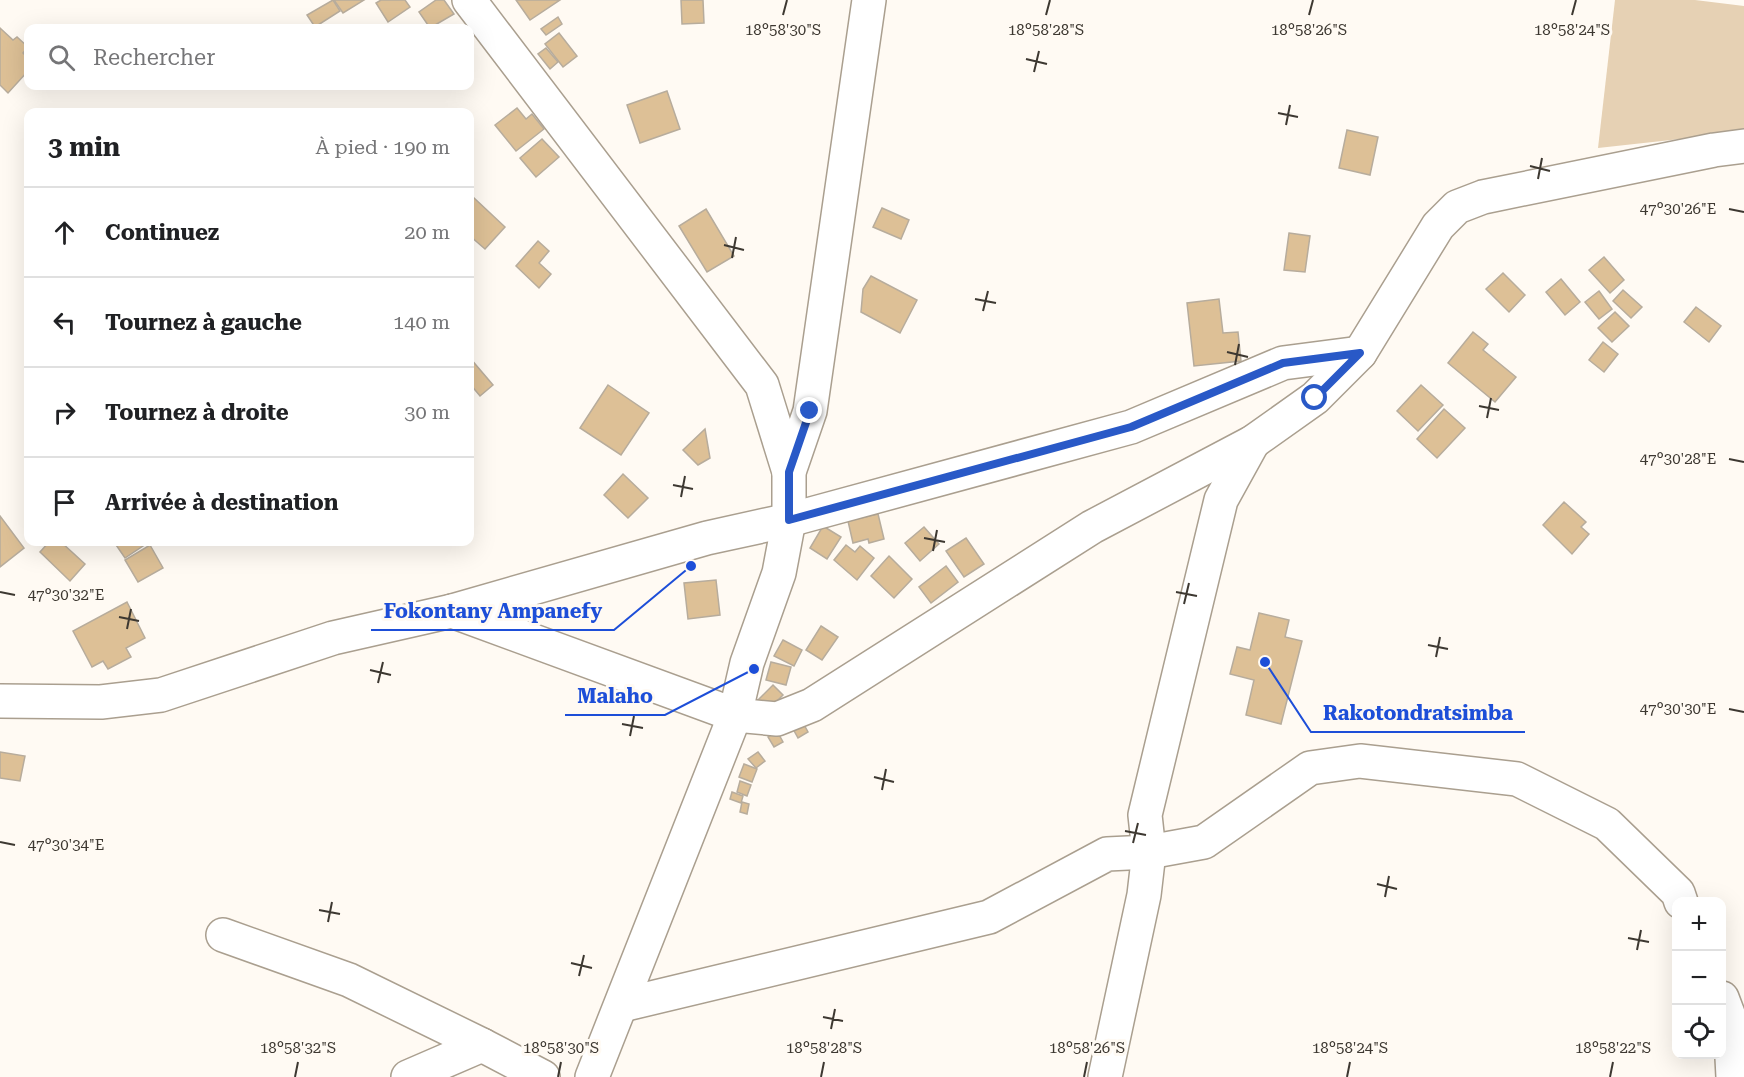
<!DOCTYPE html>
<html lang="fr">
<head>
<meta charset="utf-8">
<style>
  :root { --surface:#fff; --page:#f2f2f2; --text:#202124; --muted:#757577; --line:#e0e0e0 }
  body { margin:0; font-family:"Roboto Serif",serif; background:var(--page); color:var(--text) }
  .controls { position:absolute; right:18px; bottom:18px; display:grid; overflow:hidden; border-radius:12px; box-shadow:0 6px 24px #0002 }
  .controls button { width:54px; height:54px; display:grid; place-items:center; padding:0; border:0; border-bottom:2px solid var(--line); background:var(--surface); color:var(--text); font:30px sans-serif }
  .stop { position:absolute; width:18px; height:18px; margin:-14px; border:4px solid #2959c7; border-radius:50%; background:#fff }
  .stop.end { background:#2959c7; border-color:#fff; box-shadow:0 2px 6px #0008 }
  .list { margin:0; padding:0; list-style:none }
  h2 { display:flex; justify-content:space-between; align-items:center; height:78px; margin:0; padding:0 24px; font-size:26px }
  h2 small { font-size:20px; font-weight:400; color:var(--muted) }
  .list li { display:grid; grid-template-columns:39px 1fr auto; gap:18px; align-items:center; box-sizing:border-box; height:90px; padding:0 24px; border-top:2px solid var(--line) }
  .list b { display:block; font-size:22px; white-space:nowrap }
  .list em { font-size:20px; font-style:normal; color:var(--muted) }
  .icon { flex:none; width:33px; height:33px; fill:none; stroke:currentColor; stroke-width:2; stroke-linecap:round; stroke-linejoin:round }
  .map { position:relative; flex:none; width:1744px; height:1077px; overflow:hidden }
  .search { position:absolute; background:var(--surface); box-shadow:0 6px 24px #0002; left:24px; top:24px; width:450px; height:66px; display:flex; align-items:center; gap:15px; box-sizing:border-box; padding:0 21px; border-radius:12px; color:var(--muted); font-size:22px }
  .panel { position:absolute; background:var(--surface); box-shadow:0 6px 24px #0002; left:24px; top:108px; width:450px; height:438px; border-radius:12px }
  .map>svg:first-child { display:block }
  .green { fill:#e6d1b4 }
  .building { fill:#ddc096; stroke:#b7ac9c; stroke-width:1.5 }
  .lines { fill:none; stroke-linecap:round; stroke-linejoin:round }
  .minor-casing { stroke:#aa9f8f; stroke-width:36 }
  .minor { stroke:#fff; stroke-width:33 }
  .route { stroke:#2959c7; stroke-width:8 }
  .ticks { fill:none; stroke:#3d3831; stroke-width:2 }
  .ticks-label { font-size:15px; text-anchor:middle; fill:#3d3831; stroke:#fffaf3; stroke-width:6; stroke-linejoin:round; paint-order:stroke }
  .leader { fill:none; stroke:#1d4ed8; stroke-width:2 }
  .callout-dot { fill:#1d4ed8; stroke:#fffaf3; stroke-width:2 }
  .callout-label { font-size:20px; text-anchor:middle; font-weight:bold; fill:#1d4ed8; stroke:#fffaf3; stroke-width:6; stroke-linejoin:round; paint-order:stroke }
</style>
</head>
<body>
<div class="map">
<svg width="1744" height="1077" viewBox="0 0 1744 1077">
  <rect width="100%" height="100%" fill="#fffaf3"/>
  <!-- green -->
  <polygon class="green" points="1615,0 1695,0 1744,6 1744,132 1598,148"/>
  <!-- building -->
  <g class="building">
    <polygon points="333,0 340,11 315,27 307,15"/>
    <polygon points="334,0 364,0 343,13"/>
    <polygon points="381,0 405,0 410,7 388,22 376,3"/>
    <polygon points="436,0 444,0 454,14 430,28 419,12"/>
    <polygon points="516,0 560,0 530,20"/>
    <polygon points="681,0 703,0 704,23 682,24"/>
    <polygon points="558,17 562,24 546,35 541,29"/>
    <polygon points="0,28 13,40 17,37 28,47 23,53 28,58 28,71 8,93 0,85"/>
    <polygon points="559,33 577,56 563,67 545,44"/>
    <polygon points="546,48 558,62 550,69 538,54"/>
    <polygon points="667,91 680,129 640,143 627,105"/>
    <polygon points="517,108 526,119 532,114 544,129 516,151 495,125"/>
    <polygon points="1347,130 1378,137 1370,175 1339,168"/>
    <polygon points="542,139 559,157 536,177 520,158"/>
    <polygon points="473,197 505,227 485,249 470,236 470,201"/>
    <polygon points="882,208 909,220 901,239 873,227"/>
    <polygon points="706,209 734,256 707,272 679,226"/>
    <polygon points="1289,233 1310,236 1305,272 1284,270"/>
    <polygon points="538,241 549,251 539,263 551,274 539,288 516,266"/>
    <polygon points="1604,257 1624,280 1610,293 1589,270"/>
    <polygon points="1503,273 1525,295 1509,312 1486,289"/>
    <polygon points="871,276 917,300 900,333 861,312 863,289"/>
    <polygon points="1561,279 1580,302 1565,315 1546,292"/>
    <polygon points="1623,290 1642,307 1631,318 1613,301"/>
    <polygon points="1599,291 1612,309 1599,319 1585,302"/>
    <polygon points="1219,299 1223,333 1238,332 1241,361 1194,366 1187,303"/>
    <polygon points="1696,307 1721,326 1709,342 1684,322"/>
    <polygon points="1615,312 1629,326 1612,342 1598,328"/>
    <polygon points="1473,332 1488,344 1483,350 1516,377 1495,402 1448,363"/>
    <polygon points="1603,342 1618,354 1604,372 1589,360"/>
    <polygon points="470,358 493,385 480,396 470,384"/>
    <polygon points="608,385 649,413 621,455 580,428"/>
    <polygon points="1421,385 1443,405 1418,431 1397,411"/>
    <polygon points="1444,409 1465,428 1437,458 1417,439"/>
    <polygon points="705,429 710,458 698,465 683,450"/>
    <polygon points="623,474 648,498 628,518 604,495"/>
    <polygon points="1564,502 1586,522 1581,527 1589,534 1572,554 1543,525"/>
    <polygon points="878,514 884,539 869,543 868,539 853,543 848,521"/>
    <polygon points="0,516 24,548 0,567"/>
    <polygon points="823,526 841,537 827,559 810,548"/>
    <polygon points="924,527 939,544 920,561 905,543"/>
    <polygon points="966,538 984,564 964,577 946,551"/>
    <polygon points="49,542 61,542 85,564 70,581 40,552"/>
    <polygon points="114,542 149,542 125,558"/>
    <polygon points="150,545 163,568 138,582 125,560"/>
    <polygon points="846,545 855,552 860,546 874,558 857,580 834,560"/>
    <polygon points="889,556 912,579 894,598 871,576"/>
    <polygon points="946,566 958,582 931,603 919,587"/>
    <polygon points="716,580 720,615 688,619 684,583"/>
    <polygon points="127,602 145,638 126,648 131,657 108,669 103,661 92,667 73,631"/>
    <polygon points="1259,613 1289,620 1285,637 1302,641 1281,724 1246,715 1254,680 1230,674 1237,647 1250,650"/>
    <polygon points="821,626 838,637 822,660 806,650"/>
    <polygon points="783,640 802,650 794,666 774,656"/>
    <polygon points="771,662 791,667 786,685 766,680"/>
    <polygon points="773,685 783,695 768,710 758,700"/>
    <polygon points="802,721 808,732 798,738 792,727"/>
    <polygon points="777,731 783,742 774,747 768,737"/>
    <polygon points="0,752 25,756 20,781 0,778"/>
    <polygon points="758,752 765,761 756,768 748,759"/>
    <polygon points="744,764 757,769 752,782 739,777"/>
    <polygon points="740,781 751,785 747,796 737,792"/>
    <polygon points="732,792 743,796 741,803 730,799"/>
    <polygon points="742,802 749,804 747,814 740,812"/>
  </g>
  <g class="lines">
    <!-- minor casing -->
    <g class="minor-casing">
      <g id="minor">
        <polyline points="469,0 762,385 789,472"/>
        <polyline points="452,611 735,715 777,719 812,705 1092,527 1253,442 1315,398 1360,353 1438,226 1457,207 1483,197 1714,150 1744,146"/>
        <polyline points="0,701 101,702 161,695 333,638 452,611 707,538 789,520 1131,427 1283,363 1360,353"/>
        <polyline points="223,935 349,980 482,1045"/>
        <polyline points="1722,998 1730,1019 1733,1077"/>
        <polyline points="622,1005 989,917 1107,854 1149,852 1204,842 1310,768 1360,761 1517,779 1607,824 1678,893 1681,902"/>
        <polyline points="408,1077 482,1045 543,1077"/>
        <polyline points="592,1077 735,715 747,663 779,573 789,520 789,472 810,411 869,0"/>
        <polyline points="1105,1077 1144,895 1149,852 1145,815 1221,500 1253,442"/>
      </g>
    </g>
    <!-- minor -->
    <use href="#minor" class="minor"/>
  </g>
  <g class="lines">
    <!-- route -->
    <polyline class="route" points="810,411 789,472 789,520 1131,427 1283,363 1360,353 1315,398"/>
  </g>
  <!-- ticks -->
  <path class="ticks" d="M783,15L787,0M1046,15L1050,0M1309,15L1313,0M1572,15L1576,0M1026,59L1047,64M1034,72L1039,51M1278,113L1298,117M1286,125L1290,105M1530,166L1550,171M1538,179L1542,158M1729,209L1744,212M724,245L744,250M732,258L736,237M975,299L996,303M983,311L988,291M1227,352L1248,357M1235,365L1239,344M1479,406L1499,410M1487,418L1491,398M1729,459L1744,462M673,485L693,489M681,497L685,476M924,538L945,542M933,551L937,530M0,592L15,595M1176,592L1197,596M1184,604L1189,583M119,617L139,621M127,629L131,609M1428,645L1448,649M1436,657L1440,637M370,670L391,675M378,683L383,662M1729,709L1744,712M622,724L643,728M630,736L634,716M874,777L894,782M882,790L886,769M1125,831L1146,835M0,842L15,845M1133,843L1138,823M1377,884L1397,889M1385,897L1389,876M319,910L340,914M328,922L332,902M1628,938L1649,942M1637,950L1641,930M571,963L592,968M579,976L584,955M823,1017L843,1021M831,1029L835,1009M295,1077L298,1062M558,1077L561,1062M821,1077L824,1062M1084,1077L1087,1062M1347,1077L1350,1062M1610,1077L1613,1062"/>
  <g class="ticks-label">
    <text x="783" y="35">18°58'30"S</text>
    <text x="1046" y="35">18°58'28"S</text>
    <text x="1309" y="35">18°58'26"S</text>
    <text x="1572" y="35">18°58'24"S</text>
    <text x="1678" y="214">47°30'26"E</text>
    <text x="1678" y="464">47°30'28"E</text>
    <text x="66" y="600">47°30'32"E</text>
    <text x="1678" y="714">47°30'30"E</text>
    <text x="66" y="850">47°30'34"E</text>
    <text x="298" y="1053">18°58'32"S</text>
    <text x="561" y="1053">18°58'30"S</text>
    <text x="824" y="1053">18°58'28"S</text>
    <text x="1087" y="1053">18°58'26"S</text>
    <text x="1350" y="1053">18°58'24"S</text>
    <text x="1613" y="1053">18°58'22"S</text>
  </g>
  <!-- callouts -->
  <path class="leader" d="M691 566L614 630H371M754 669L665 715H565M1265 662L1311 732H1525"/>
  <g class="callout-dot">
    <circle cx="691" cy="566" r="6"/>
    <circle cx="754" cy="669" r="6"/>
    <circle cx="1265" cy="662" r="6"/>
  </g>
  <g class="callout-label">
    <text x="493" y="618">Fokontany Ampanefy</text>
    <text x="615" y="703">Malaho</text>
    <text x="1418" y="720">Rakotondratsimba</text>
  </g>
</svg>
<div class="controls">
<button>+</button>
<button>−</button>
<button><svg class="icon" aria-label="locate" viewBox="0 0 24 24"><circle cx="12" cy="12" r="6"/><path d="M12 2v4M12 18v4M2 12h4M18 12h4"/></svg></button>
</div>
<div class="stop" style="left:1315px;top:398px"></div>
<div class="stop end" style="left:810px;top:411px"></div>
<div class="search"><svg class="icon" aria-label="search" viewBox="0 0 24 24"><circle cx="10" cy="10" r="6"/><path d="M15 15l6 6"/></svg>Rechercher</div>
<section class="panel">
<h2>3 min<small>À pied · 190 m</small></h2>
<ul class="list">
<li><svg class="icon" aria-label="ahead" viewBox="0 0 24 24"><path d="M12 20V5M6 11l6-6 6 6"/></svg><div><b>Continuez</b></div><em>20 m</em></li>
<li><svg class="icon" aria-label="left" viewBox="0 0 24 24"><path d="M17 20v-9H6M10 6l-5 5 5 5"/></svg><div><b>Tournez à gauche</b></div><em>140 m</em></li>
<li><svg class="icon" aria-label="right" viewBox="0 0 24 24"><path d="M7 20v-9h11M14 6l5 5-5 5"/></svg><div><b>Tournez à droite</b></div><em>30 m</em></li>
<li><svg class="icon" aria-label="arrive" viewBox="0 0 24 24"><path d="M6 21V4h12l-3 4 3 4H6"/></svg><div><b>Arrivée à destination</b></div></li>
</ul>
</section>
</div>
</body>
</html>
